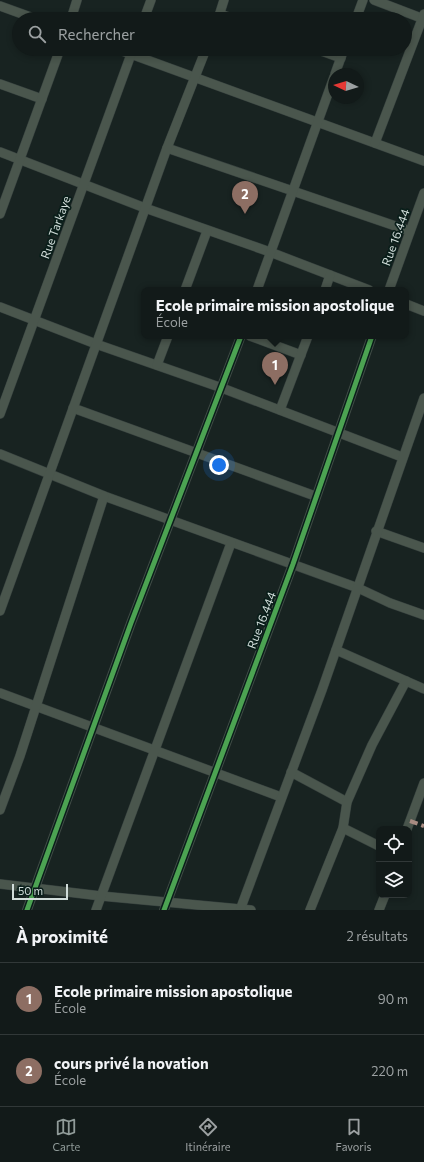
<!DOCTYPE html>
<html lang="fr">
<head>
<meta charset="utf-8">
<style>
  :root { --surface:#121a19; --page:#1b2322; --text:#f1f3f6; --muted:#9ca1a2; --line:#313838; --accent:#909b99 }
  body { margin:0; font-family:Commissioner,sans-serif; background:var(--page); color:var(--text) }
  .controls { position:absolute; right:12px; bottom:12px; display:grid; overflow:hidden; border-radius:8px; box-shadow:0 2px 6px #0003 }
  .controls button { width:36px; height:36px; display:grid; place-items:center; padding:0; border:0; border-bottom:1px solid var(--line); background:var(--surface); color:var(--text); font:20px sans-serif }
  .compass { position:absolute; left:328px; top:68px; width:36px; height:36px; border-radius:50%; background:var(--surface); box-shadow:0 2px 6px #0003; rotate:274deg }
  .scale { position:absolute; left:12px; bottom:10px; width:56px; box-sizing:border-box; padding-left:4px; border:2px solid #d0dcd9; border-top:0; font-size:11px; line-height:14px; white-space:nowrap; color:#d0dcd9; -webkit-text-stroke:3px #0a1e1a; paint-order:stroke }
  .you { position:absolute; left:219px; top:465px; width:14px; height:14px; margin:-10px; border:3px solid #fff; border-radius:50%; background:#1a73e8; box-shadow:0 0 0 6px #1a73e833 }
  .badge { display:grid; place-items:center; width:26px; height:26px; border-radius:50%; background:var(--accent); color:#fff; font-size:13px; font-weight:700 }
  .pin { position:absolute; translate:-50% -33px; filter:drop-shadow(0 1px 2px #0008) }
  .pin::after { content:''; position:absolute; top:21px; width:14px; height:12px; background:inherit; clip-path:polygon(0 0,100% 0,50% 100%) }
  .popup { position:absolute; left:141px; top:287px; width:268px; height:52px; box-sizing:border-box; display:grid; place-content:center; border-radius:8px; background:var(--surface); filter:drop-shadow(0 1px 3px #0005); font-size:13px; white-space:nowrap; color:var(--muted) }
  .popup b { font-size:15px; color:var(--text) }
  .popup::after { content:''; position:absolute; left:50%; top:100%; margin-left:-8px; border:8px solid transparent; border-top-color:var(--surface) }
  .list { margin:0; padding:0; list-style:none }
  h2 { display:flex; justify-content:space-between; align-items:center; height:52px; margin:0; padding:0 16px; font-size:17px }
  h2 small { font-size:13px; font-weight:400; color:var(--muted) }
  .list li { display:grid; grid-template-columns:26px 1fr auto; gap:12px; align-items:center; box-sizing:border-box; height:72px; padding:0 16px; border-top:1px solid var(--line) }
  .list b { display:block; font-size:15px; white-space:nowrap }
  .list p { margin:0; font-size:13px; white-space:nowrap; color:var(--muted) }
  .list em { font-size:13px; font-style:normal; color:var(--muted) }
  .icon { flex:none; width:22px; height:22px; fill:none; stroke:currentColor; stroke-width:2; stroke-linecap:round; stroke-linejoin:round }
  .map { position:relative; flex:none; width:424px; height:910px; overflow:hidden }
  .search { position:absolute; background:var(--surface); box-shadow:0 2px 6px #0003; left:12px; right:12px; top:12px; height:44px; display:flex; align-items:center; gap:10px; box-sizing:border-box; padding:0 14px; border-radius:22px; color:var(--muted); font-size:15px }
  .sheet { height:196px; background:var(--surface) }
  nav { display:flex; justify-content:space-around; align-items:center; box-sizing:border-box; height:56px; border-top:1px solid var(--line); background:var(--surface); font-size:11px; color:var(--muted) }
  nav a { display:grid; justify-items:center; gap:2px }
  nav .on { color:var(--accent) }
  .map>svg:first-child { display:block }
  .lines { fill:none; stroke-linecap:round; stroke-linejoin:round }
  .street-casing { stroke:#36403e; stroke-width:10 }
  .street { stroke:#4a564d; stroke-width:9 }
  .quiet { stroke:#a88b81; stroke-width:4; stroke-dasharray:8 4; stroke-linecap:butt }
  .cycleway-casing { stroke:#0a1e1a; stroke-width:8 }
  .cycleway { stroke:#4ca352; stroke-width:5 }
  .labels { text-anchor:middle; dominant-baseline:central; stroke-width:3.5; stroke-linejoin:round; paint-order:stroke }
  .street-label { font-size:12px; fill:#d0dcd9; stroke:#0a1e1a }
</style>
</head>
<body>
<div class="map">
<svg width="424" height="910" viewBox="0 0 424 910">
  <rect width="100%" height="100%" fill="#182321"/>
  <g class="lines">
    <!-- street casing -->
    <g class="street-casing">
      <g id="street">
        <polyline points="374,0 424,19"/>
        <polyline points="0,6 36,19"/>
        <polyline points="220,14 234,19"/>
        <polyline points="71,19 77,0"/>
        <polyline points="144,19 151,0"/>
        <polyline points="218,19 224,0"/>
        <polyline points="356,19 363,0"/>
        <polyline points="117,49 424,161"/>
        <polyline points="316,49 341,58"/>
        <polyline points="335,74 344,49"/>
        <polyline points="0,84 42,99"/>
        <polyline points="375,143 424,14"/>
        <polyline points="167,148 410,231"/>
        <polyline points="0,152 145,208 270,252 369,290"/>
        <polyline points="0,214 60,49"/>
        <polyline points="185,290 207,231"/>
        <polyline points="257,290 334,77"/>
        <polyline points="325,290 330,275"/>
        <polyline points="389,290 424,193"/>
        <polyline points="406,304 424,311"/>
        <polyline points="0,307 96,344 222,388 402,457"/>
        <polyline points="250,336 301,355"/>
        <polyline points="157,365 168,336"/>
        <polyline points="73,408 315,496"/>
        <polyline points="280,410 308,336"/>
        <polyline points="0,414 133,49"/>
        <polyline points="0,454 104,496 358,588 390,603 424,615"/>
        <polyline points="376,531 424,548"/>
        <polyline points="0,611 167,148 206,49"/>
        <polyline points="336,650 424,689"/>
        <polyline points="0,693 281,797"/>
        <polyline points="291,772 347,802"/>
        <polyline points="0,810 20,756 104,496"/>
        <polyline points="343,828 379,846"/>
        <polyline points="407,829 424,783"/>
        <polyline points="0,884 101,896 251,910"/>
        <polyline points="27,910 131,623 241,336"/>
        <polyline points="96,910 231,543"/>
        <polyline points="164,910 293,564 372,336"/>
        <polyline points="240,910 322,690 424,398"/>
        <polyline points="310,910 343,828 347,802 372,745 406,681"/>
        <polyline points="379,910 385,895"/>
      </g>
    </g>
    <!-- street -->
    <use href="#street" class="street"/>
    <!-- quiet -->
    <polyline class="quiet" points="410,821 424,826"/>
    <!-- cycleway casing -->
    <g class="cycleway-casing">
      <g id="cycleway">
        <polyline points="27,910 131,623 241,336"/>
        <polyline points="164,910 293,564 372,336"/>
      </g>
    </g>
    <!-- cycleway -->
    <use href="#cycleway" class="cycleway"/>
  </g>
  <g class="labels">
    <!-- street labels -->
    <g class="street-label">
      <text transform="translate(55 227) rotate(-70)">Rue Tarkaye</text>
      <text transform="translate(395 237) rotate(-70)">Rue 16.444</text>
      <text transform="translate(261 620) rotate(-69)">Rue 16.444</text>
    </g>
  </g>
</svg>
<div class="controls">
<button><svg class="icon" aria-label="locate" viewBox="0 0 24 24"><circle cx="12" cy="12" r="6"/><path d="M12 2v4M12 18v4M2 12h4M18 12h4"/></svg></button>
<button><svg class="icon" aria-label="layers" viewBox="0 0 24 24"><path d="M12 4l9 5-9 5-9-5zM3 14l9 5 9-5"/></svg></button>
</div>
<svg class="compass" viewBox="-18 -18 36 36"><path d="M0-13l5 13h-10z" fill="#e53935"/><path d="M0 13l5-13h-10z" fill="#9ca1a2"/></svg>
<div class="scale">50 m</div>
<div class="you"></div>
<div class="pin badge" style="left:275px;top:385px;background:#8d6e63">1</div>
<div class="popup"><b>Ecole primaire mission apostolique</b>École</div>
<div class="pin badge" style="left:245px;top:214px;background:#8d6e63">2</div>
<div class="search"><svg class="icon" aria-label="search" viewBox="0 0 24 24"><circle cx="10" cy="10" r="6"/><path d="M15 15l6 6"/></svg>Rechercher</div>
</div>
<section class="sheet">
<h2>À proximité<small>2 résultats</small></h2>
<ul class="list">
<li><span class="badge" style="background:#8d6e63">1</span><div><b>Ecole primaire mission apostolique</b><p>École</p></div><em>90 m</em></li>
<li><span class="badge" style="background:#8d6e63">2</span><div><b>cours privé la novation</b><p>École</p></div><em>220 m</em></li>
</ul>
</section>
<nav>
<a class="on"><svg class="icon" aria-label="map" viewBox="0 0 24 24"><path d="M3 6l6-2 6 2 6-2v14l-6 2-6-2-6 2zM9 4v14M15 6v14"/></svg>Carte</a>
<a><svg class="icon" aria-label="directions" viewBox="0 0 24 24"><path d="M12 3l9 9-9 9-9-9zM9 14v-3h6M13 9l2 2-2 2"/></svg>Itinéraire</a>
<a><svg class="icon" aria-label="saved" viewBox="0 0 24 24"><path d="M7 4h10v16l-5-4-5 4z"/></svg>Favoris</a>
</nav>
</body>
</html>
